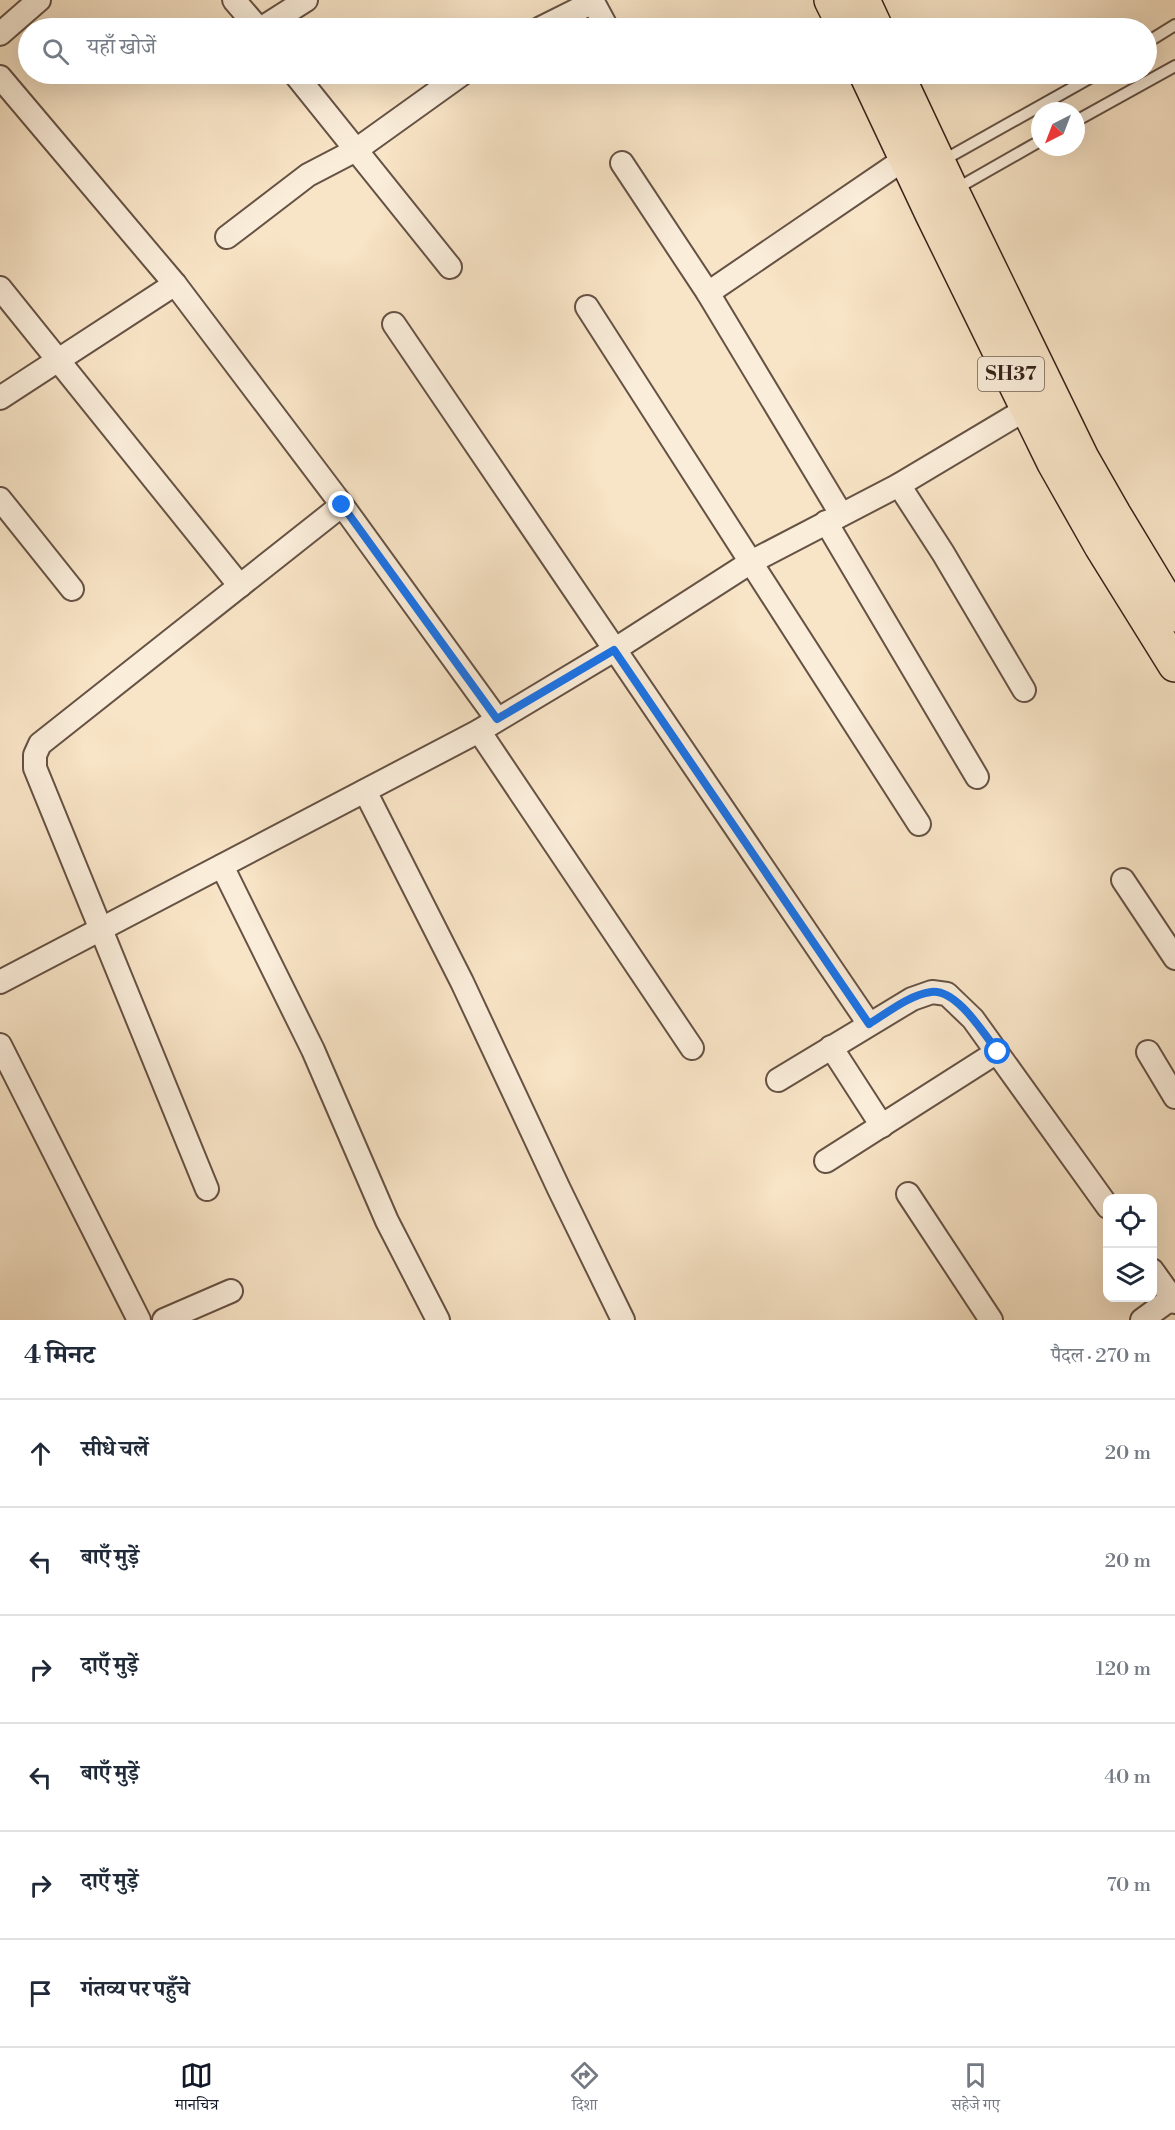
<!DOCTYPE html>
<html lang="hi">
<head>
<meta charset="utf-8">
<style>
  :root { --surface:#fff; --page:#f6f6f7; --text:#1f2937; --muted:#747a83; --line:#e0e1e3; --accent:#111827 }
  body { margin:0; font-family:"Libre Bodoni","Noto Serif Devanagari",serif; background:var(--page); color:var(--text) }
  .controls { position:absolute; right:18px; bottom:18px; display:grid; overflow:hidden; border-radius:12px; box-shadow:0 6px 24px #0002 }
  .controls button { width:54px; height:54px; display:grid; place-items:center; padding:0; border:0; border-bottom:2px solid var(--line); background:var(--surface); color:var(--text); font:30px sans-serif }
  .compass { position:absolute; left:1031px; top:102px; width:54px; height:54px; border-radius:50%; background:var(--surface); box-shadow:0 6px 24px #0002; rotate:222deg }
  .stop { position:absolute; width:18px; height:18px; margin:-14px; border:4px solid #1a73e8; border-radius:50%; background:#fff }
  .stop.end { background:#1a73e8; border-color:#fff; box-shadow:0 2px 6px #0008 }
  .list { margin:0; padding:0; list-style:none }
  h2 { display:flex; justify-content:space-between; align-items:center; height:78px; margin:0; padding:0 24px; font-size:26px }
  h2 small { font-size:20px; font-weight:400; color:var(--muted) }
  .list li { display:grid; grid-template-columns:39px 1fr auto; gap:18px; align-items:center; box-sizing:border-box; height:108px; padding:0 24px; border-top:2px solid var(--line) }
  .list b { display:block; font-size:22px; white-space:nowrap }
  .list em { font-size:20px; font-style:normal; color:var(--muted) }
  .icon { flex:none; width:33px; height:33px; fill:none; stroke:currentColor; stroke-width:2; stroke-linecap:round; stroke-linejoin:round }
  .map { position:relative; flex:none; width:1175px; height:1320px; overflow:hidden }
  .search { position:absolute; background:var(--surface); box-shadow:0 6px 24px #0002; left:18px; right:18px; top:18px; height:66px; display:flex; align-items:center; gap:15px; box-sizing:border-box; padding:0 21px; border-radius:33px; color:var(--muted); font-size:22px }
  .sheet { height:726px; background:var(--surface) }
  nav { display:flex; justify-content:space-around; align-items:center; box-sizing:border-box; height:84px; border-top:2px solid var(--line); background:var(--surface); font-size:16px; color:var(--muted) }
  nav a { display:grid; justify-items:center; gap:3px }
  nav .on { color:var(--accent) }
  .map>svg:first-child { display:block }
  .lines { fill:none; stroke-linecap:round; stroke-linejoin:round }
  .lane-casing { stroke:#665244; stroke-width:14 }
  .street-casing { stroke:#665244; stroke-width:26 }
  .primary-casing { stroke:#352119; stroke-width:36 }
  .lane { stroke:#faedda; stroke-width:10 }
  .street { stroke:#faedda; stroke-width:22 }
  .primary { stroke:#f8e4c6; stroke-width:33 }
  .route { stroke:#1a73e8; stroke-width:8 }
  .labels { text-anchor:middle; dominant-baseline:central; stroke-width:6; stroke-linejoin:round; paint-order:stroke }
  .shield { fill:#faedda; stroke:#705e53; stroke-width:1.5 }
  .shield-label { font-size:20px; font-weight:bold; fill:#352119 }
</style>
</head>
<body>
<div class="map">
<svg width="1175" height="1320" viewBox="0 0 1175 1320">
  <rect width="100%" height="100%" fill="#f8e4c6"/>
  <filter id="stains"><feTurbulence type="fractalNoise" baseFrequency=".00333" numOctaves="4"/><feColorMatrix values="0 0 0 0 .2 0 0 0 0 .09 0 0 0 0 .02 0 0 0 .5 -.17"/></filter>
  <radialGradient id="worn" r=".72"><stop offset=".6" stop-color="#630" stop-opacity="0"/><stop offset="1" stop-color="#630" stop-opacity=".3"/></radialGradient>
  <g class="lines">
    <!-- lane casing -->
    <g class="lane-casing">
      <g id="lane">
        <polyline points="1146,43 1175,25"/>
        <polyline points="1076,121 1175,66"/>
        <polyline points="942,161 1097,74"/>
        <polyline points="954,190 1040,141"/>
      </g>
    </g>
    <!-- street casing -->
    <g class="street-casing">
      <g id="street">
        <polyline points="234,0 258,28"/>
        <polyline points="592,0 607,28"/>
        <polyline points="262,28 306,0"/>
        <polyline points="541,28 593,2"/>
        <polyline points="0,34 39,0"/>
        <polyline points="295,74 450,267"/>
        <polyline points="0,77 175,284 342,505 497,719"/>
        <polyline points="622,163 708,293 841,514"/>
        <polyline points="227,237 308,175 356,150 462,74"/>
        <polyline points="0,288 240,586"/>
        <polyline points="708,293 906,158"/>
        <polyline points="587,307 919,824"/>
        <polyline points="394,324 869,1024"/>
        <polyline points="0,398 175,284"/>
        <polyline points="899,485 943,553 1024,690"/>
        <polyline points="0,499 72,589"/>
        <polyline points="826,522 977,777"/>
        <polyline points="479,731 692,1048"/>
        <polyline points="365,791 462,982 559,1189 623,1320"/>
        <polyline points="222,866 313,1050 387,1221 438,1320"/>
        <polyline points="1123,880 1175,958"/>
        <polyline points="0,982 479,731 614,650 751,562 899,485 1028,408"/>
        <polyline points="0,1045 139,1320"/>
        <polyline points="831,1047 882,1126"/>
        <polyline points="1148,1052 1175,1097"/>
        <polyline points="778,1080 912,999 932,992 947,994 973,1019 1108,1207"/>
        <polyline points="826,1161 997,1052"/>
        <polyline points="207,1189 35,768 35,755 40,744 342,505"/>
        <polyline points="908,1194 991,1320"/>
        <polyline points="1152,1270 1175,1302"/>
        <polyline points="164,1320 231,1291"/>
        <polyline points="1142,1320 1172,1298"/>
      </g>
    </g>
    <!-- primary casing -->
    <g class="primary-casing">
      <g id="primary">
        <polyline points="831,0 845,28"/>
        <polyline points="863,0 876,28"/>
        <polyline points="866,74 932,214 1054,463 1101,546 1175,665"/>
        <polyline points="897,74 952,191 1082,458 1114,514 1175,615"/>
      </g>
    </g>
    <!-- lane -->
    <use href="#lane" class="lane"/>
    <!-- street -->
    <use href="#street" class="street"/>
    <!-- primary -->
    <use href="#primary" class="primary"/>
  </g>
  <g class="lines">
    <!-- route -->
    <path class="route" d="M342,505L497,719L614,650L869,1024C887,1013 909,995 931,992C956,988 984,1034 998,1052"/>
  </g>
  <g class="labels">
    <!-- shield labels -->
    <rect class="shield" x="978" y="357" width="66" height="34" rx="4.5"/>
    <g class="shield-label">
      <text x="1011" y="374">SH37</text>
    </g>
  </g>
  <rect width="100%" height="100%" filter="url(#stains)"/>
  <rect width="100%" height="100%" fill="url(#worn)"/>
</svg>
<div class="controls">
<button><svg class="icon" aria-label="locate" viewBox="0 0 24 24"><circle cx="12" cy="12" r="6"/><path d="M12 2v4M12 18v4M2 12h4M18 12h4"/></svg></button>
<button><svg class="icon" aria-label="layers" viewBox="0 0 24 24"><path d="M12 4l9 5-9 5-9-5zM3 14l9 5 9-5"/></svg></button>
</div>
<svg class="compass" viewBox="-18 -18 36 36"><path d="M0-13l5 13h-10z" fill="#e53935"/><path d="M0 13l5-13h-10z" fill="#747a83"/></svg>
<div class="stop" style="left:998px;top:1052px"></div>
<div class="stop end" style="left:342px;top:505px"></div>
<div class="search"><svg class="icon" aria-label="search" viewBox="0 0 24 24"><circle cx="10" cy="10" r="6"/><path d="M15 15l6 6"/></svg>यहाँ खोजें</div>
</div>
<section class="sheet">
<h2>4 मिनट<small>पैदल · 270 m</small></h2>
<ul class="list">
<li><svg class="icon" aria-label="ahead" viewBox="0 0 24 24"><path d="M12 20V5M6 11l6-6 6 6"/></svg><div><b>सीधे चलें</b></div><em>20 m</em></li>
<li><svg class="icon" aria-label="left" viewBox="0 0 24 24"><path d="M17 20v-9H6M10 6l-5 5 5 5"/></svg><div><b>बाएँ मुड़ें</b></div><em>20 m</em></li>
<li><svg class="icon" aria-label="right" viewBox="0 0 24 24"><path d="M7 20v-9h11M14 6l5 5-5 5"/></svg><div><b>दाएँ मुड़ें</b></div><em>120 m</em></li>
<li><svg class="icon" aria-label="left" viewBox="0 0 24 24"><path d="M17 20v-9H6M10 6l-5 5 5 5"/></svg><div><b>बाएँ मुड़ें</b></div><em>40 m</em></li>
<li><svg class="icon" aria-label="right" viewBox="0 0 24 24"><path d="M7 20v-9h11M14 6l5 5-5 5"/></svg><div><b>दाएँ मुड़ें</b></div><em>70 m</em></li>
<li><svg class="icon" aria-label="arrive" viewBox="0 0 24 24"><path d="M6 21V4h12l-3 4 3 4H6"/></svg><div><b>गंतव्य पर पहुँचे</b></div></li>
</ul>
</section>
<nav>
<a class="on"><svg class="icon" aria-label="map" viewBox="0 0 24 24"><path d="M3 6l6-2 6 2 6-2v14l-6 2-6-2-6 2zM9 4v14M15 6v14"/></svg>मानचित्र</a>
<a><svg class="icon" aria-label="directions" viewBox="0 0 24 24"><path d="M12 3l9 9-9 9-9-9zM9 14v-3h6M13 9l2 2-2 2"/></svg>दिशा</a>
<a><svg class="icon" aria-label="saved" viewBox="0 0 24 24"><path d="M7 4h10v16l-5-4-5 4z"/></svg>सहेजे गए</a>
</nav>
</body>
</html>
